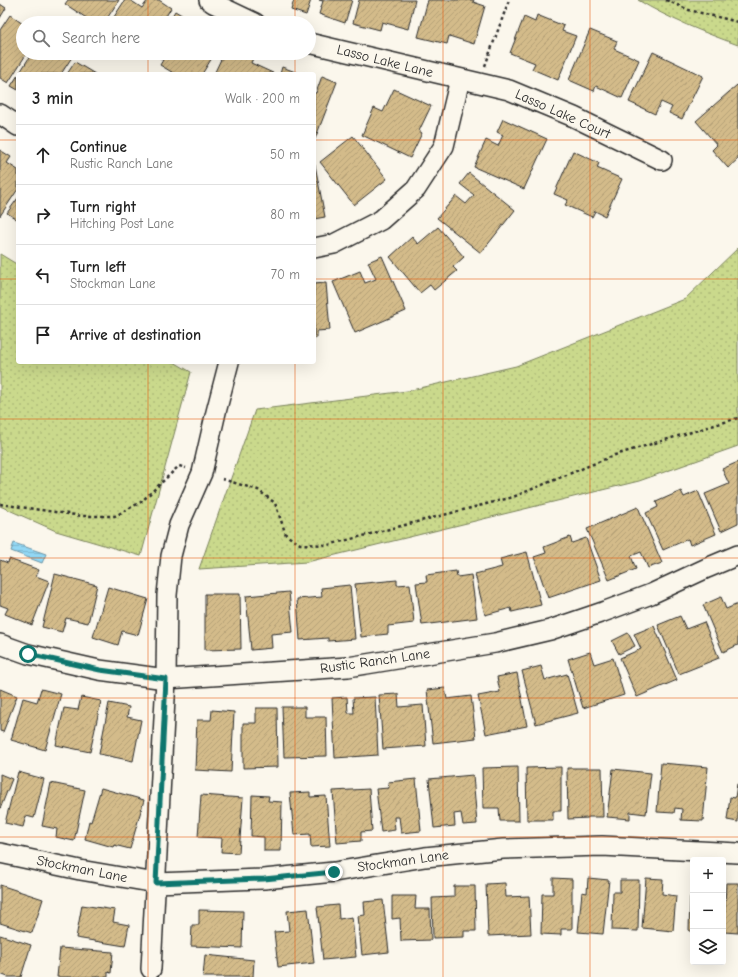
<!DOCTYPE html>
<html lang="en">
<head>
<meta charset="utf-8">
<style>
  :root { --surface:#fff; --page:#f6f6f6; --text:#222; --muted:#767676; --line:#e0e0e0 }
  body { margin:0; font-family:"Comic Neue",sans-serif; background:var(--page); color:var(--text) }
  .controls { position:absolute; right:12px; bottom:12px; display:grid; overflow:hidden; border-radius:4px; box-shadow:0 4px 16px #0002 }
  .controls button { width:36px; height:36px; display:grid; place-items:center; padding:0; border:0; border-bottom:1px solid var(--line); background:var(--surface); color:var(--text); font:20px sans-serif }
  .stop { position:absolute; width:12px; height:12px; margin:-9px; border:3px solid #0f766e; border-radius:50%; background:#fff }
  .stop.end { background:#0f766e; border-color:#fff; box-shadow:0 1px 4px #0008 }
  .list { margin:0; padding:0; list-style:none }
  h2 { display:flex; justify-content:space-between; align-items:center; height:52px; margin:0; padding:0 16px; font-size:17px }
  h2 small { font-size:13px; font-weight:400; color:var(--muted) }
  .list li { display:grid; grid-template-columns:26px 1fr auto; gap:12px; align-items:center; box-sizing:border-box; height:60px; padding:0 16px; border-top:1px solid var(--line) }
  .list b { display:block; font-size:15px; white-space:nowrap }
  .list p { margin:0; font-size:13px; white-space:nowrap; color:var(--muted) }
  .list em { font-size:13px; font-style:normal; color:var(--muted) }
  .icon { flex:none; width:22px; height:22px; fill:none; stroke:currentColor; stroke-width:2; stroke-linecap:round; stroke-linejoin:round }
  .map { position:relative; flex:none; width:738px; height:977px; overflow:hidden }
  .search { position:absolute; background:var(--surface); box-shadow:0 4px 16px #0002; left:16px; top:16px; width:300px; height:44px; display:flex; align-items:center; gap:10px; box-sizing:border-box; padding:0 14px; border-radius:22px; color:var(--muted); font-size:15px }
  .panel { position:absolute; background:var(--surface); box-shadow:0 4px 16px #0002; left:16px; top:72px; width:300px; height:292px; border-radius:4px }
  .map>svg:first-child { display:block }
  .grass { fill:url(#grass-dots); stroke:#7a825c }
  .water { fill:url(#water-rules); stroke:#6992a4 }
  .building { fill:url(#building-hatch); stroke:#2b2b2b }
  .lines { fill:none; stroke-linecap:round; stroke-linejoin:round }
  .minor-casing { stroke:#2b2b2b; stroke-width:22 }
  .path { stroke:#2b2b2b; stroke-width:2.5; stroke-dasharray:3 3; stroke-linecap:butt }
  .minor { stroke:#fbf7ec; stroke-width:19 }
  .route { stroke:#0f766e; stroke-width:5 }
  .grid { fill:none; stroke:#e8590c; stroke-width:1; stroke-opacity:0.55 }
  .labels { text-anchor:middle; dominant-baseline:central; stroke-width:4; stroke-linejoin:round; paint-order:stroke }
  .street-label { font-size:14px; fill:#2b2b2b; stroke:#fbf7ec }
</style>
</head>
<body>
<div class="map">
<svg width="738" height="977" viewBox="0 0 738 977">
  <defs>
    <pattern id="grass-dots" width="8" height="8" patternUnits="userSpaceOnUse"><rect width="8" height="8" fill="#cad98c"/><path d="M2 2h.1M6 6h.1" fill="none" stroke="#aeba79" stroke-width="1.8" stroke-linecap="round"/></pattern>
    <pattern id="water-rules" width="6" height="5" patternUnits="userSpaceOnUse"><rect width="6" height="5" fill="#92d7f4"/><path d="M0 2.5h6" fill="none" stroke="#7eb9d1"/></pattern>
    <pattern id="building-hatch" width="6" height="6" patternUnits="userSpaceOnUse"><rect width="6" height="6" fill="#d3bb8a"/><path d="M-1 1l2-2M0 6l6-6M5 7l2-2" fill="none" stroke="#b5a177"/></pattern>
  </defs>
  <rect width="100%" height="100%" fill="#fbf7ec"/>
  <filter id="ink" filterUnits="userSpaceOnUse"><feTurbulence type="fractalNoise" baseFrequency=".025" numOctaves="2"/><feDisplacementMap in="SourceGraphic" scale="8" xChannelSelector="R" yChannelSelector="G"/><feConvolveMatrix kernelMatrix="1 2 1 2 8 2 1 2 1" color-interpolation-filters="sRGB"/></filter>
  <g filter="url(#ink)">
    <!-- grass -->
    <g class="grass">
      <path d="M638,0H738V45C703,32 669,19 638,0Z"/>
      <polygon points="738,248 738,446 639,481 307,562 199,569 255,410 407,391 516,366 685,299"/>
      <polygon points="0,254 18,265 18,362 174,362 191,372 141,556 56,531 0,506"/>
    </g>
    <!-- water -->
    <polygon class="water" points="14,543 46,554 42,563 11,551"/>
    <!-- building -->
    <g class="building">
      <polygon points="68,0 119,0 104,23 94,23 65,4"/>
      <polygon points="125,0 130,0 142,8 148,0 159,0 171,8 162,23 110,23"/>
      <polygon points="294,0 311,0 306,15 291,10"/>
      <polygon points="319,0 352,0 345,23 319,14 323,1"/>
      <polygon points="359,0 415,0 408,29 382,22 380,30 353,23"/>
      <polygon points="428,0 474,0 473,2 485,6 474,44 449,36 447,44 418,37"/>
      <polygon points="0,4 6,8 0,18"/>
      <polygon points="175,11 195,23 168,23"/>
      <polygon points="10,15 23,24 23,53 27,53 8,83 0,78 0,30"/>
      <polygon points="537,15 564,26 562,31 576,36 558,80 532,69 535,63 510,53 524,17 535,22"/>
      <polygon points="590,30 617,41 614,49 639,60 622,98 596,86 594,91 569,80"/>
      <polygon points="653,52 703,76 682,119 669,113 672,107 661,102 655,114 629,102"/>
      <polygon points="32,53 66,53 72,57 61,74 19,74"/>
      <polygon points="153,53 215,53 202,74 175,74 160,65 163,60"/>
      <polygon points="224,53 247,53 254,56 251,63 275,74 214,74"/>
      <polygon points="75,62 95,74 67,74"/>
      <polygon points="282,67 301,74 280,74"/>
      <polygon points="18,75 18,90 11,86"/>
      <polygon points="322,76 337,82 315,139 314,138 314,93 316,93"/>
      <polygon points="737,85 738,86 738,159 728,168 712,150 717,145 696,121"/>
      <polygon points="394,89 431,106 419,131 422,133 410,158 362,135 374,108 383,112"/>
      <polygon points="503,119 547,139 524,189 474,167 486,140 498,146 503,135 497,132"/>
      <polygon points="353,136 387,179 354,205 320,162"/>
      <polygon points="0,150 11,157 7,163 18,170 18,189 0,216"/>
      <polygon points="573,151 599,163 597,168 622,179 605,216 595,211 592,217 565,205 568,200 554,194"/>
      <polygon points="314,165 315,165 325,217 314,219"/>
      <polygon points="469,173 515,210 481,253 437,218 456,196 466,204 474,195 460,184"/>
      <polygon points="18,198 18,220 7,213"/>
      <polygon points="438,227 464,257 453,267 457,271 434,290 430,285 420,293 390,257 412,237 418,244"/>
      <polygon points="382,256 406,311 355,333 333,282 360,271 365,283 376,279 368,262"/>
      <polygon points="326,283 330,330 317,331 317,338 314,338 314,284"/>
      <polygon points="738,462 738,523 721,531 705,494 729,484 722,469"/>
      <polygon points="681,491 684,497 698,491 716,534 690,545 688,539 663,550 646,513 658,507 656,502"/>
      <polygon points="638,507 662,563 648,568 641,552 631,556 636,569 609,580 587,529"/>
      <polygon points="570,537 572,543 586,538 601,580 548,598 534,557 546,553 544,547"/>
      <polygon points="527,552 541,605 512,612 511,608 485,615 475,574 502,567 500,559"/>
      <polygon points="9,559 39,570 36,576 49,581 32,625 5,614 8,608 0,605 0,560 8,563"/>
      <polygon points="456,571 457,577 471,575 477,618 422,625 416,583 427,582 426,575"/>
      <polygon points="55,574 97,585 88,623 66,618 62,632 42,627"/>
      <polygon points="397,580 397,585 410,584 414,623 388,626 388,634 361,637 355,584"/>
      <polygon points="350,585 355,639 328,641 328,638 300,640 297,599 322,597 321,588"/>
      <polygon points="108,587 148,599 138,635 122,631 118,645 93,637"/>
      <polygon points="289,592 293,632 271,634 272,648 251,650 246,596"/>
      <polygon points="205,594 240,594 241,649 205,650"/>
      <polygon points="721,597 726,609 738,604 738,645 723,652 703,605"/>
      <polygon points="680,616 686,629 704,622 719,658 679,674 658,625"/>
      <polygon points="654,626 677,680 637,697 620,658 641,649 634,634"/>
      <polygon points="628,633 635,646 619,654 612,641"/>
      <polygon points="590,652 594,664 613,658 624,695 583,708 568,659"/>
      <polygon points="541,666 545,680 567,674 578,713 536,724 522,671"/>
      <polygon points="517,673 527,726 486,734 478,696 500,692 497,677"/>
      <polygon points="445,688 447,699 471,696 476,738 433,743 427,690"/>
      <polygon points="0,689 17,696 3,732 0,731"/>
      <polygon points="41,689 61,694 45,750 11,740 23,698 37,702"/>
      <polygon points="398,694 399,707 423,705 426,746 383,749 379,695"/>
      <polygon points="81,697 101,701 90,752 56,745 64,708 78,710"/>
      <polygon points="347,697 348,713 354,713 353,698 375,697 378,755 335,758 332,698"/>
      <polygon points="109,703 129,707 127,717 141,720 133,761 99,754"/>
      <polygon points="282,707 305,707 305,717 326,717 327,756 284,757"/>
      <polygon points="256,708 277,708 278,767 243,768 243,723 256,723"/>
      <polygon points="212,710 234,712 231,772 195,770 197,720 211,720"/>
      <polygon points="661,763 708,767 703,821 681,820 682,809 675,808 674,813 657,812"/>
      <polygon points="518,767 519,821 500,821 499,808 483,808 482,768"/>
      <polygon points="561,767 561,811 553,811 553,820 527,820 526,768"/>
      <polygon points="567,768 602,768 603,817 588,817 588,818 568,819"/>
      <polygon points="613,769 651,773 646,814 630,812 630,819 607,817"/>
      <polygon points="18,772 44,779 34,818 26,816 23,827 5,823"/>
      <polygon points="0,774 12,779 0,809"/>
      <polygon points="473,775 477,824 463,825 461,813 454,814 455,826 434,828 429,779"/>
      <polygon points="416,779 421,831 401,833 399,817 394,817 395,830 381,832 376,789 389,788 388,782"/>
      <polygon points="51,783 85,790 74,841 56,837 57,829 42,826"/>
      <polygon points="737,784 738,784 738,822 727,820 730,797 735,798"/>
      <polygon points="101,788 144,800 130,849 114,845 113,847 85,839 89,821 91,822"/>
      <polygon points="369,789 372,831 361,832 361,841 337,843 333,791"/>
      <polygon points="310,792 310,797 326,796 330,846 311,847 310,834 294,835 290,793"/>
      <polygon points="201,795 243,798 239,853 221,852 222,838 198,837"/>
      <polygon points="252,795 269,796 268,801 282,802 281,851 264,851 264,837 251,836"/>
      <polygon points="553,878 572,879 572,929 561,929 561,935 541,934 542,894 553,894"/>
      <polygon points="588,878 609,880 603,934 578,932 582,892 587,893"/>
      <polygon points="646,878 663,879 662,894 676,896 673,931 642,928"/>
      <polygon points="620,880 639,880 638,931 612,930 613,892 620,892"/>
      <polygon points="505,883 506,897 529,896 531,934 488,936 486,884"/>
      <polygon points="726,883 738,883 738,933 724,932"/>
      <polygon points="0,885 43,899 32,933 0,923"/>
      <polygon points="454,886 475,886 476,931 464,931 464,937 433,938 432,898 454,897"/>
      <polygon points="392,896 416,896 415,909 430,909 431,940 401,941 400,918 392,919"/>
      <polygon points="690,897 693,897 693,931 689,931"/>
      <polygon points="383,900 389,952 362,955 358,916 365,915 364,902"/>
      <polygon points="82,905 115,910 113,922 129,925 125,946 76,938"/>
      <polygon points="338,905 339,919 352,917 356,957 323,960 317,907"/>
      <polygon points="308,909 314,963 278,967 274,932 289,931 287,911"/>
      <polygon points="199,910 243,911 242,948 191,946 192,925 199,925"/>
      <polygon points="0,935 31,945 21,977 8,977 0,974"/>
      <polygon points="60,948 113,952 111,973 108,972 108,977 57,977"/>
      <polygon points="205,955 254,960 253,977 203,977"/>
    </g>
    <g class="lines">
      <!-- minor casing -->
      <g class="minor-casing">
        <g id="minor">
          <polyline points="209,0 213,3 255,23"/>
          <polyline points="309,43 509,90 574,117 662,160"/>
          <polyline points="0,114 18,126"/>
          <polyline points="314,248 334,244 381,220 416,189 444,146 460,79"/>
          <polyline points="0,644 28,654 99,670 166,679 348,667 495,643 550,630 603,612 651,594 707,568 738,555"/>
          <polyline points="0,853 80,870 156,883 264,879 334,872 425,857 503,849 602,846 738,853"/>
          <polyline points="151,969 166,679 167,595 171,556 179,525 202,473 216,412 229,362"/>
        </g>
      </g>
      <!-- path -->
      <g class="path">
        <polyline points="666,0 689,10 738,22"/>
        <polyline points="485,66 509,0"/>
        <polyline points="222,479 258,490 275,503 286,535 300,544 328,545 513,497 615,455 738,418"/>
        <polyline points="0,504 82,516 115,516 141,502 179,466 186,468"/>
      </g>
      <!-- minor -->
      <use href="#minor" class="minor"/>
    </g>
  </g>
  <g class="lines" filter="url(#ink)">
    <!-- route -->
    <polyline class="route" points="28,654 100,670 166,679 156,883 264,879 334,872"/>
  </g>
  <!-- grid -->
  <path class="grid" d="M148,0V23M295,0V23M443,0V977M590,0V977M148,53V74M295,53V74M0,140H18M314,140H738M0,279H18M314,279H738M148,362V977M295,362V977M0,419H738M0,558H738M0,698H738M0,837H738"/>
  <g class="labels">
    <!-- street labels -->
    <g class="street-label">
      <text transform="translate(385 61) rotate(14)">Lasso Lake Lane</text>
      <text transform="translate(563 114) rotate(24)">Lasso Lake Court</text>
      <text transform="translate(375 661) rotate(-8)">Rustic Ranch Lane</text>
      <text transform="translate(403 861) rotate(-8)">Stockman Lane</text>
      <text transform="translate(82 869) rotate(11)">Stockman Lane</text>
    </g>
  </g>
</svg>
<div class="controls">
<button>+</button>
<button>−</button>
<button><svg class="icon" aria-label="layers" viewBox="0 0 24 24"><path d="M12 4l9 5-9 5-9-5zM3 14l9 5 9-5"/></svg></button>
</div>
<div class="stop" style="left:28px;top:654px"></div>
<div class="stop end" style="left:334px;top:872px"></div>
<div class="search"><svg class="icon" aria-label="search" viewBox="0 0 24 24"><circle cx="10" cy="10" r="6"/><path d="M15 15l6 6"/></svg>Search here</div>
<section class="panel">
<h2>3 min<small>Walk · 200 m</small></h2>
<ul class="list">
<li><svg class="icon" aria-label="ahead" viewBox="0 0 24 24"><path d="M12 20V5M6 11l6-6 6 6"/></svg><div><b>Continue</b><p>Rustic Ranch Lane</p></div><em>50 m</em></li>
<li><svg class="icon" aria-label="right" viewBox="0 0 24 24"><path d="M7 20v-9h11M14 6l5 5-5 5"/></svg><div><b>Turn right</b><p>Hitching Post Lane</p></div><em>80 m</em></li>
<li><svg class="icon" aria-label="left" viewBox="0 0 24 24"><path d="M17 20v-9H6M10 6l-5 5 5 5"/></svg><div><b>Turn left</b><p>Stockman Lane</p></div><em>70 m</em></li>
<li><svg class="icon" aria-label="arrive" viewBox="0 0 24 24"><path d="M6 21V4h12l-3 4 3 4H6"/></svg><div><b>Arrive at destination</b></div></li>
</ul>
</section>
</div>
</body>
</html>
